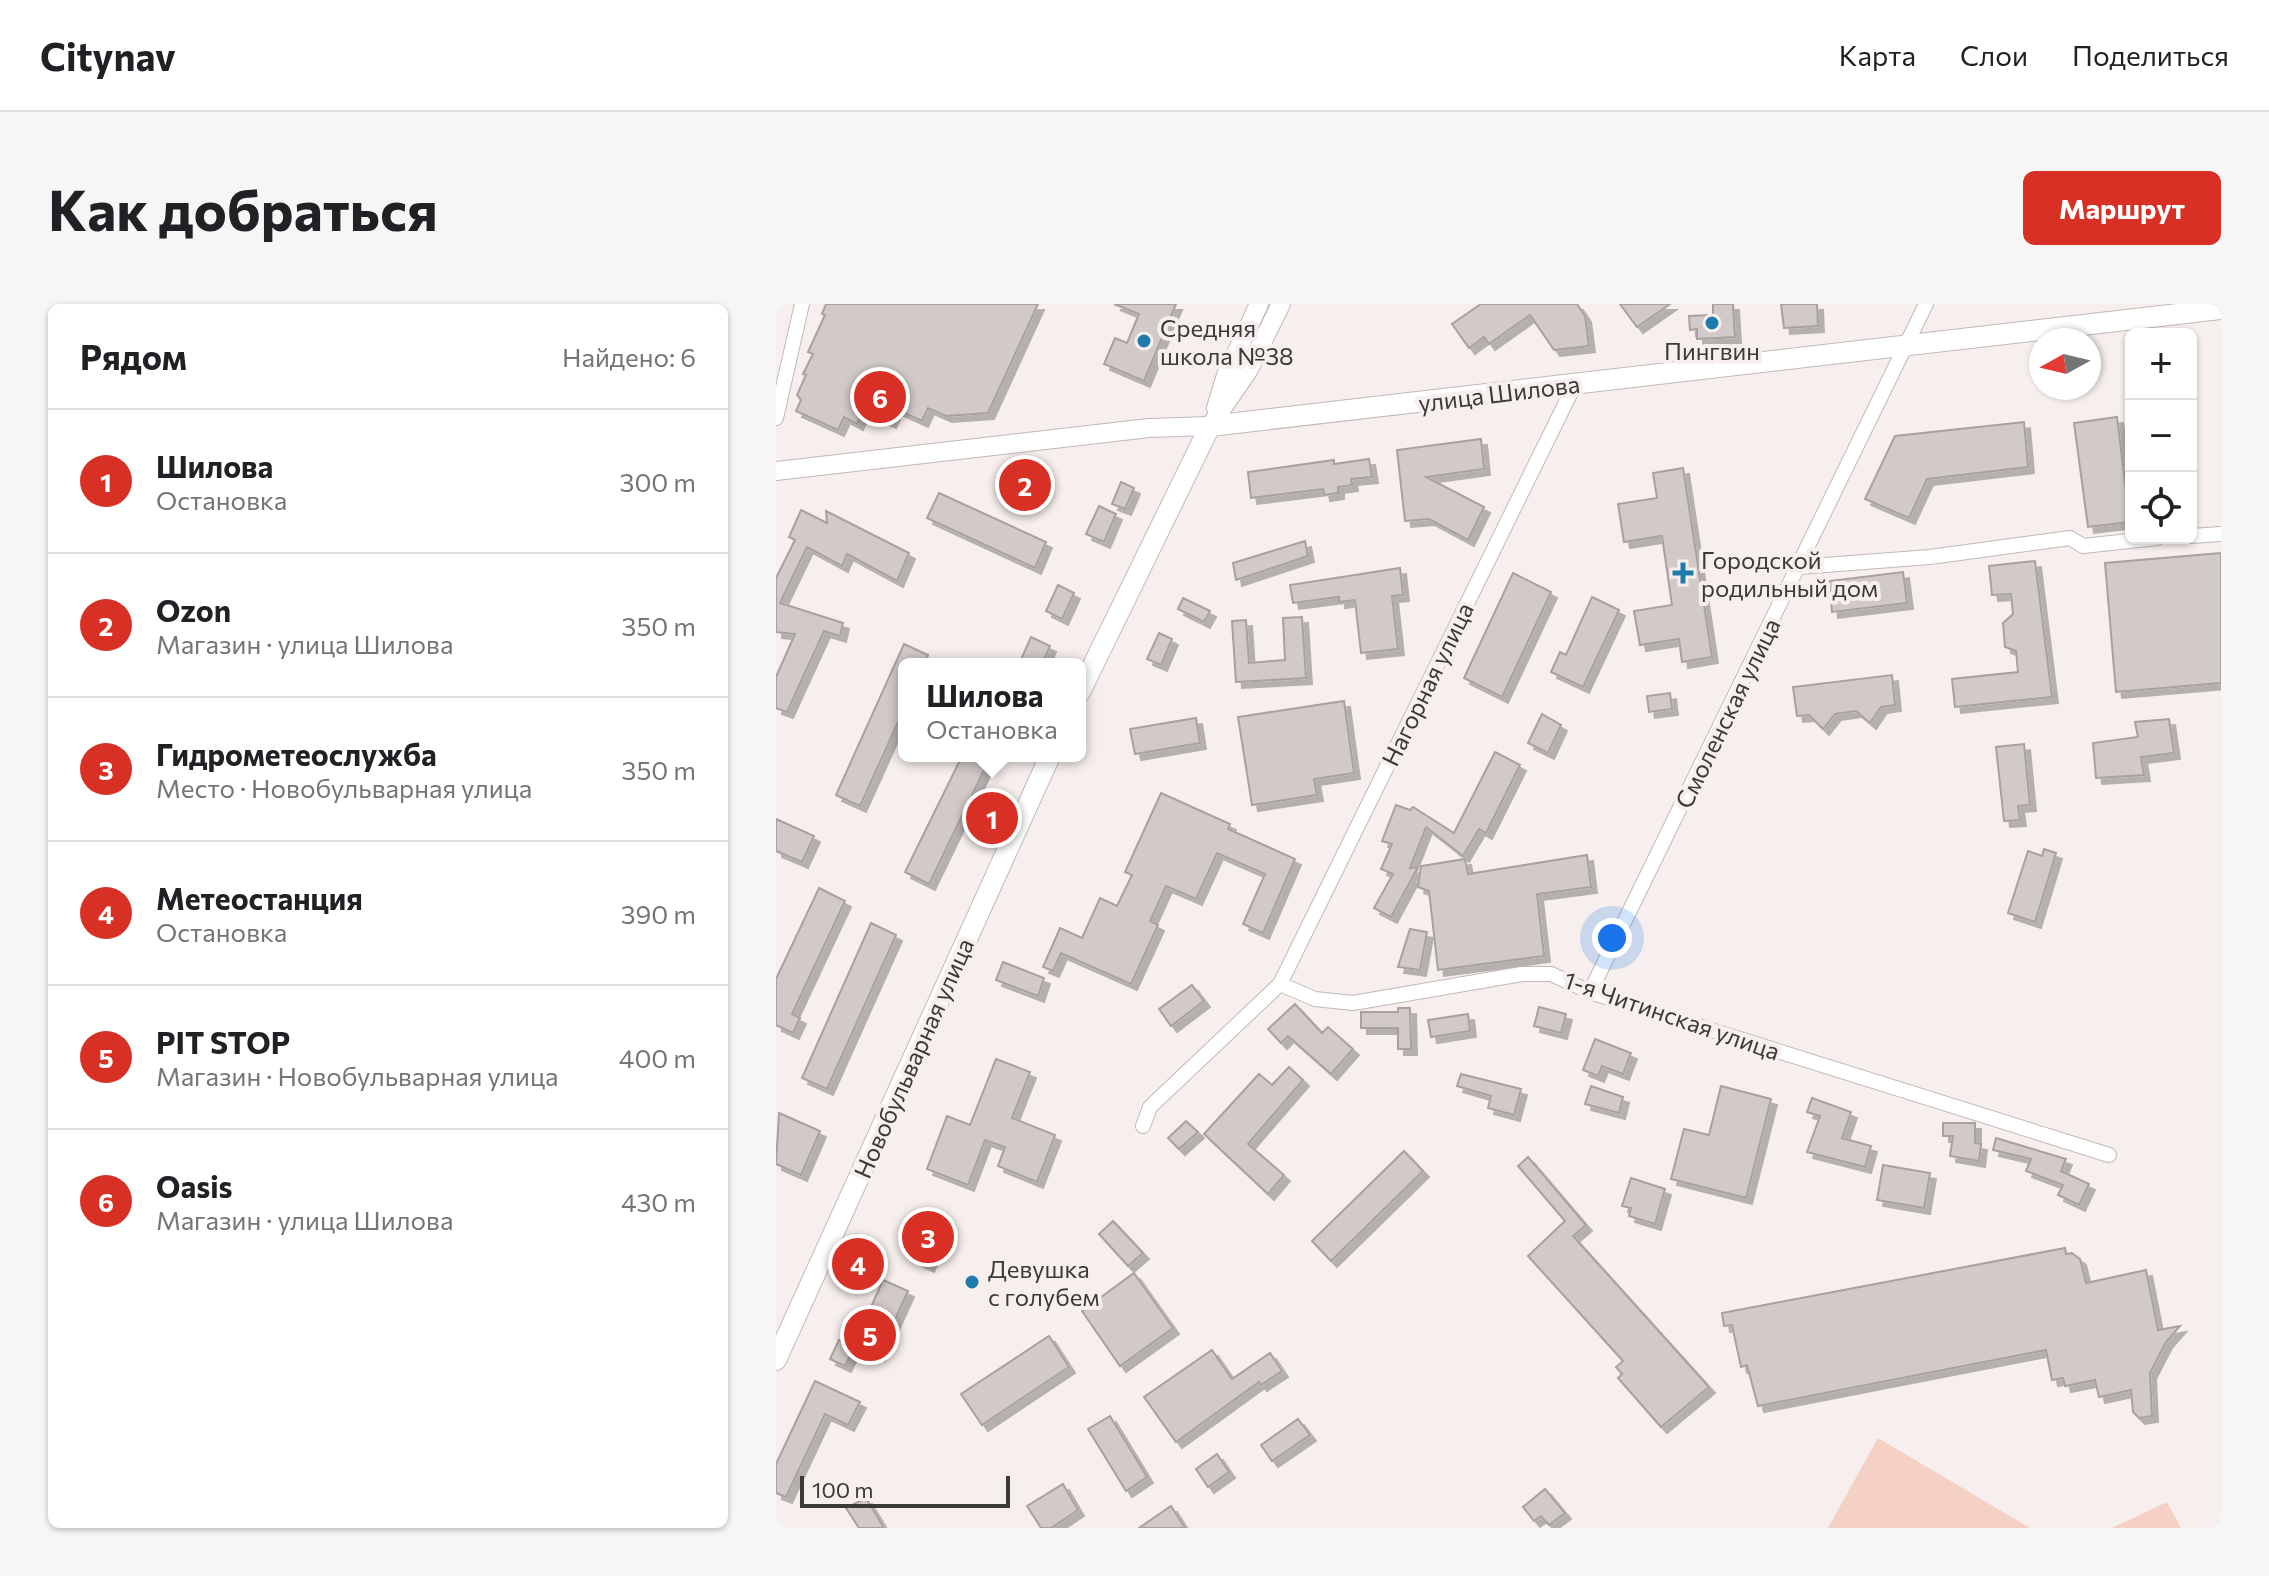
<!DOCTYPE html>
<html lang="ru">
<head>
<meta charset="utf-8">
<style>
  :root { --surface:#fff; --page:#f6f6f6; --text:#202124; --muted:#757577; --line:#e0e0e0; --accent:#d93025 }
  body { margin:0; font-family:Commissioner,sans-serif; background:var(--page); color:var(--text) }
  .controls { position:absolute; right:24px; top:24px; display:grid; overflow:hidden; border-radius:12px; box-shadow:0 2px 6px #0004 }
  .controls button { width:72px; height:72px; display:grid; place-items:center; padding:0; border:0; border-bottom:2px solid var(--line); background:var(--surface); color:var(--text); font:40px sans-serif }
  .compass { position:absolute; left:1253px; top:24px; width:72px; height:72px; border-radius:50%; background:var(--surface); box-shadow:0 2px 6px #0004; rotate:262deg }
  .scale { position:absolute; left:24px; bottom:20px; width:210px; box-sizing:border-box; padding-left:8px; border:4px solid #3c3939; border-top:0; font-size:22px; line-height:28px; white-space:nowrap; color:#3c3939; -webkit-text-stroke:6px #f7efed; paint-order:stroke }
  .you { position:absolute; left:836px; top:634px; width:28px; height:28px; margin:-20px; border:6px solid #fff; border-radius:50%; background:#1a73e8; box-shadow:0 0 0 12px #1a73e833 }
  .badge { display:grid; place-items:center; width:52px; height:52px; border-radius:50%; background:var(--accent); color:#fff; font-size:26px; font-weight:700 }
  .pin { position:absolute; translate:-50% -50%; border:4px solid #fff; box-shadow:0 2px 8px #0006 }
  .popup { position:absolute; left:122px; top:354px; width:188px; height:104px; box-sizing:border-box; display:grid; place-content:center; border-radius:12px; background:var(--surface); filter:drop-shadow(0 2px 6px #0005); font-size:26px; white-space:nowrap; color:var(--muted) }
  .popup b { font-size:30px; color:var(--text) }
  .popup::after { content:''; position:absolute; left:50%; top:100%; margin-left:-16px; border:16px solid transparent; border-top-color:var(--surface) }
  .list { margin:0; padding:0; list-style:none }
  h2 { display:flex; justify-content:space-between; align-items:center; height:104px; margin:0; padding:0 32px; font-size:34px }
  h2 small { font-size:26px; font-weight:400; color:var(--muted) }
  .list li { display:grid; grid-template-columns:52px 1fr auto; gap:24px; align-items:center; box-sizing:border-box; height:144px; padding:0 32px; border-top:2px solid var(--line) }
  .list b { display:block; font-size:30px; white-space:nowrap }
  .list p { margin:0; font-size:26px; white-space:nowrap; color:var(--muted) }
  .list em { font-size:26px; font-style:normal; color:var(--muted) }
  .icon { flex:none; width:44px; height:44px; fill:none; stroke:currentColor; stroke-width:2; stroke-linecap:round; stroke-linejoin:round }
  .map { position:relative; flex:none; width:1445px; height:1224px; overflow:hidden; border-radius:12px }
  header { display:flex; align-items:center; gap:48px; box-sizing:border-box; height:112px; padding:0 40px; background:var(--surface); border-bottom:2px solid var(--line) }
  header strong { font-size:38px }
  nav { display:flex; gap:44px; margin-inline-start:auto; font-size:28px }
  .intro { display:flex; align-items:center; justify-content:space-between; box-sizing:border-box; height:192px; padding:0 48px }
  h1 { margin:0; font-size:56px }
  .button { padding:20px 36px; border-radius:12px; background:var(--accent); color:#fff; font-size:28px; font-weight:700 }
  main { display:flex; gap:48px; padding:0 48px }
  aside { flex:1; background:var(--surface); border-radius:12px; box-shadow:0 2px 6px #0004 }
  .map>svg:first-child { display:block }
  .green { fill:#f5d0c5 }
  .building { fill:#d1cac8; stroke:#a8a19f; stroke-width:2; filter:url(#shadow) }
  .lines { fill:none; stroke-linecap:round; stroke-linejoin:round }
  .street-casing { stroke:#c0b9b7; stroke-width:16 }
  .secondary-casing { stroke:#c0b9b7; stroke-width:20 }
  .primary-casing { stroke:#c0b9b7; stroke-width:22 }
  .street { stroke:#fff; stroke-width:14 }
  .secondary { stroke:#fff; stroke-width:18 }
  .primary { stroke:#fff; stroke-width:20 }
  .poi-dot { fill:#1f7ba9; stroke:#f7efed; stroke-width:3 }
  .labels { text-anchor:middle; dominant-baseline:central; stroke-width:8; stroke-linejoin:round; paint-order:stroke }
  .poi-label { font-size:24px; fill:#3c3939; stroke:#f7efed; text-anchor:start }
  .street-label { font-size:24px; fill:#3c3939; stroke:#f7efed }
</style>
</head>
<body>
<header>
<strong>Citynav</strong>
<nav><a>Карта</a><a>Слои</a><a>Поделиться</a></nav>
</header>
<div class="intro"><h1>Как добраться</h1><a class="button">Маршрут</a></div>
<main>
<aside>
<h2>Рядом<small>Найдено: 6</small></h2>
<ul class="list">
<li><span class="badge">1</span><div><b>Шилова</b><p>Остановка</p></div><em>300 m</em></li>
<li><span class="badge">2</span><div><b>Ozon</b><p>Магазин · улица Шилова</p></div><em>350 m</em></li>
<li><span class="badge">3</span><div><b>Гидрометеослужба</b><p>Место · Новобульварная улица</p></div><em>350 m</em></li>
<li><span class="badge">4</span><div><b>Метеостанция</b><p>Остановка</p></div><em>390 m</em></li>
<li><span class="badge">5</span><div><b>PIT STOP</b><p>Магазин · Новобульварная улица</p></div><em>400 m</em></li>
<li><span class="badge">6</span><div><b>Oasis</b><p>Магазин · улица Шилова</p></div><em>430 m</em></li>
</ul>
</aside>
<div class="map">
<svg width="1445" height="1224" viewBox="0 0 1445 1224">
  <defs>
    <filter id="shadow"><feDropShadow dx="6" dy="6" stdDeviation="0" flood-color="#0004"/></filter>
  </defs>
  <rect width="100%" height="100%" fill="#f7efed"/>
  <!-- green -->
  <g class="green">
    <polygon points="1102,1134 1254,1224 1052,1224"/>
    <polygon points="1391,1198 1405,1224 1336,1224"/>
  </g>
  <!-- building -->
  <g class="building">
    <polygon points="50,0 262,0 212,109 170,112 152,104 146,117 120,105 114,118 87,106 81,120 68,113 62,126 20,107 25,96 21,91 30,71 27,70 37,50 32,48 49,11 46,10"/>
    <polygon points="338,0 400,0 368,77 328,60 339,34 351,39 363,10"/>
    <polygon points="705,0 801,0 809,12 813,42 778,46 754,11 713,40 708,33 693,44 676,20"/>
    <polygon points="844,0 894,0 861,23"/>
    <polygon points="937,0 957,0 959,33 921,35 921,25 914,26 913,12 937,11"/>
    <polygon points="1005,0 1041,0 1042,22 1008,24"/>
    <polygon points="1341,113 1354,218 1312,223 1298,119"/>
    <polygon points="1248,118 1252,163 1151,175 1133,214 1089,195 1119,132"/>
    <polygon points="705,135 708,165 650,173 708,203 692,236 653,215 629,217 621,146"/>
    <polygon points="593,155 596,173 575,175 576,181 562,183 562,189 548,191 547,185 475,194 472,168 558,156 558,160"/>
    <polygon points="907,164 936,353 906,358 903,335 864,341 858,307 896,301 886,232 848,238 842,200 881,194 877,169"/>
    <polygon points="345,178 358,184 349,205 336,200"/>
    <polygon points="163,189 270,238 259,264 151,214"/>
    <polygon points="323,202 340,210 328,238 310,230"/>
    <polygon points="25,206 51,219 50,207 133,249 121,277 71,250 66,262 31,243 4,299 67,319 64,332 48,327 11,408 0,404 0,373 19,330 0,328 0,274 19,236 13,233"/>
    <polygon points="529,237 532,252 460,276 457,259"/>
    <polygon points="1445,249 1445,379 1340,388 1329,259"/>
    <polygon points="1259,257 1276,393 1179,403 1176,375 1242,368 1240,347 1229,343 1227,319 1237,310 1235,290 1216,291 1213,262"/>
    <polygon points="624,264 627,291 616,292 622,345 585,349 579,296 563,298 563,293 517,299 514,281"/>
    <polygon points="1127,268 1131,299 1056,308 1053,277"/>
    <polygon points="737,269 775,288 726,393 688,374"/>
    <polygon points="282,281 298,289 286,315 270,307"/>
    <polygon points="816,293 843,306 807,383 775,368 784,348 790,351"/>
    <polygon points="407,294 434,307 428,318 402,305"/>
    <polygon points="526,313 530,374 460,378 456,317 470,316 473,359 509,356 507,314"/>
    <polygon points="383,329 396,335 385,361 371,355"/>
    <polygon points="255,333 274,342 266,360 243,360"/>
    <polygon points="128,340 152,351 148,360 128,360 128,405 84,502 60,491"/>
    <polygon points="1116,371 1119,401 1105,403 1094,419 1080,407 1059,410 1047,425 1033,411 1021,412 1017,383"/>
    <polygon points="894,389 896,405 873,408 871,392"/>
    <polygon points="568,397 578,469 538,475 541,491 476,501 462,413"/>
    <polygon points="766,410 785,421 772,449 752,439"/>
    <polygon points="420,414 424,439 359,450 354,425"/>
    <polygon points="1393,415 1398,449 1365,453 1368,471 1320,474 1317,439 1362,433 1359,418"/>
    <polygon points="1248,440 1254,501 1242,502 1244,516 1228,517 1220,443"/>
    <polygon points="719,448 744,461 710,529 703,525 687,552 650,523 634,564 642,563 615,613 598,604 617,570 605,565 616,540 606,537 620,501 634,506 637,503 678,529"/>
    <polygon points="186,452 215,452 153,580 129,568"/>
    <polygon points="385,489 454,520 452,525 519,555 487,629 467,620 489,570 441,549 420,595 390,582 374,617 382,621 355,680 285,649 277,667 267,663 284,624 306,634 324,594 341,602 356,571 349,568"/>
    <polygon points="0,515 38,532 26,558 0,547"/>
    <polygon points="1268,545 1280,549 1259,618 1232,609 1252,547 1266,552"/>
    <polygon points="811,551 815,583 761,590 768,652 662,666 653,587 642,583 645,562 689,555 692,570"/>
    <polygon points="43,584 69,597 16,710 24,714 17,729 0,721 0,675"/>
    <polygon points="95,619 120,631 51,785 26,774"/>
    <polygon points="634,625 651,628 644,666 622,663"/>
    <polygon points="227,658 268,674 262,692 220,676"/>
    <polygon points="416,681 428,697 395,722 383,705"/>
    <polygon points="519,700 546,729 552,723 577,745 555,770 512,732 505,739 492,725"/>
    <polygon points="763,703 790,710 785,729 758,722"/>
    <polygon points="622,704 634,704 635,745 622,745 622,724 585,724 585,708 622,708"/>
    <polygon points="692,710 694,727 655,733 652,716"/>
    <polygon points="819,735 855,749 847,770 826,762 822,772 807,766"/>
    <polygon points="220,755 254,768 236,814 279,831 261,878 222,862 229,843 209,836 192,881 151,865 171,812 194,821"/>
    <polygon points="513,763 527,776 472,840 508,871 492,890 428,830 483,770 496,781"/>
    <polygon points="685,770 745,785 738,811 712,804 715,792 681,782"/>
    <polygon points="815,782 847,793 843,809 809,800"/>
    <polygon points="945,782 995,795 970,894 895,875 908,825 933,831"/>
    <polygon points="1036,794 1075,808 1066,834 1095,842 1089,863 1031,848 1044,812 1031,808"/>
    <polygon points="3,809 44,827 25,871 0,860"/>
    <polygon points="410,817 422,828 403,845 392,834"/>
    <polygon points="1167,819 1199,819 1199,839 1205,840 1203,857 1174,852 1177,832 1167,832"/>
    <polygon points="1220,834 1290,855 1285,867 1313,880 1303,901 1282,891 1287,881 1250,867 1255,855 1217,846"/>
    <polygon points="628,847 647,867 555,957 536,937"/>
    <polygon points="752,853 810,921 797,932 933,1083 885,1123 842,1074 846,1070 840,1063 847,1057 752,952 789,917 742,862"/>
    <polygon points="1107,861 1154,869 1148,904 1101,896"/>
    <polygon points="855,874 889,885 879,920 853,912 855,904 846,902"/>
    <polygon points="153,905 173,915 152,962 130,951"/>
    <polygon points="337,917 367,949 352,962 323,930"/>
    <polygon points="1289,944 1290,950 1296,949 1304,955 1310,979 1370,966 1382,1026 1404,1022 1390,1038 1374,1069 1376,1112 1363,1114 1357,1108 1355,1086 1323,1093 1319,1076 1289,1082 1287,1074 1276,1076 1270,1046 982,1102 971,1061 965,1063 956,1021 948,1022 946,1009"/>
    <polygon points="358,969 397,1024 344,1062 306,1007"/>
    <polygon points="107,976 132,987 103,1051 79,1039"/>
    <polygon points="273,1032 293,1063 206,1121 185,1090"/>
    <polygon points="63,1036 78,1044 69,1062 54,1055"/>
    <polygon points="436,1046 456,1075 494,1049 506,1067 485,1081 483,1078 400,1138 368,1093"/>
    <polygon points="39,1077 84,1098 72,1121 49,1110 10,1193 0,1189 0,1160"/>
    <polygon points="334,1112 371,1173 350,1187 312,1125"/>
    <polygon points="522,1115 534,1131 496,1157 485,1141"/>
    <polygon points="441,1150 453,1168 432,1183 420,1165"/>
    <polygon points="287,1180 302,1206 275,1224 265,1224 251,1202"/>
    <polygon points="769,1185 789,1209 773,1221 765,1212 758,1217 747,1203"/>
    <polygon points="90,1194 108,1224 83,1224 70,1204"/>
    <polygon points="395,1202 409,1224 363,1224"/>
  </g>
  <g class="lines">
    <!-- street casing -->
    <g class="street-casing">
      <g id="street">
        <polyline points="0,114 26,0"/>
        <polyline points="1415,232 1445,230"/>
        <polyline points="1023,263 1154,253 1294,234 1307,242 1381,234"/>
        <polyline points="504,680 799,80"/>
        <polyline points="814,688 1150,0"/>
        <polyline points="367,822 374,803 504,680 539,695 577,699 746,670 775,670 814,688 1333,851"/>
      </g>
    </g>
    <!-- secondary casing -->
    <g class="secondary-casing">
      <g id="secondary">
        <polyline points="440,104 450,71 483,0"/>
        <polyline points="434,122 472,67 505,0"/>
        <polyline points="0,167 373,124 434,122"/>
      </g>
    </g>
    <!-- primary casing -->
    <g class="primary-casing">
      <g id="primary">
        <polyline points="304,388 434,122 1445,5"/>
        <polyline points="0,1056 274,452"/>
      </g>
    </g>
    <!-- street -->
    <use href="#street" class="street"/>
    <!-- secondary -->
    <use href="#secondary" class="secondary"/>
    <!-- primary -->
    <use href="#primary" class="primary"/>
  </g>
  <!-- markers -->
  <g class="poi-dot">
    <circle cx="936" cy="19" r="8"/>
    <circle cx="368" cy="37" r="8"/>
    <path d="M903 257h8v8h8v8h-8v8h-8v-8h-8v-8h8z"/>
    <circle cx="196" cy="978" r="8"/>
  </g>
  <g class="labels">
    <!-- poi labels -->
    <g class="poi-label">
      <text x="384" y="23">Средняя<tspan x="384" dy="28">школа №38</tspan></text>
      <text x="936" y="46" text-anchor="middle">Пингвин</text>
      <text x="925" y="255">Городской<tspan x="925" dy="28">родильный дом</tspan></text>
      <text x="212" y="964">Девушка<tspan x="212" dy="28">с голубем</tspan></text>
    </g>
    <!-- street labels -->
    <g class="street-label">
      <text transform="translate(723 89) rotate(-7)">улица Шилова</text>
      <text transform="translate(651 380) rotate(-64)">Нагорная улица</text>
      <text transform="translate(951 409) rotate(-64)">Смоленская улица</text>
      <text transform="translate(896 711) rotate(19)">1-я Читинская улица</text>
      <text transform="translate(137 754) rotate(-66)">Новобульварная улица</text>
    </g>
  </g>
</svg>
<div class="controls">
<button>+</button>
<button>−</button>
<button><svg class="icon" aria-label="locate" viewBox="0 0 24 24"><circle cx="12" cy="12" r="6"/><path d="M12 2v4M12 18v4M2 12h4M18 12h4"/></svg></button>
</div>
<svg class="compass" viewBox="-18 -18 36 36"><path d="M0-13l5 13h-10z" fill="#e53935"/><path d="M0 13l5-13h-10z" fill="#757577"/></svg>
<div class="scale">100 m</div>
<div class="you"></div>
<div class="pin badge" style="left:216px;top:514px">1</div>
<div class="popup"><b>Шилова</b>Остановка</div>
<div class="pin badge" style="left:249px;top:181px">2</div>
<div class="pin badge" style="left:152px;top:933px">3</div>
<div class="pin badge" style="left:82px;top:960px">4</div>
<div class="pin badge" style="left:94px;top:1031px">5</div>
<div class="pin badge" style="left:104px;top:93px">6</div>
</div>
</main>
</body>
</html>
